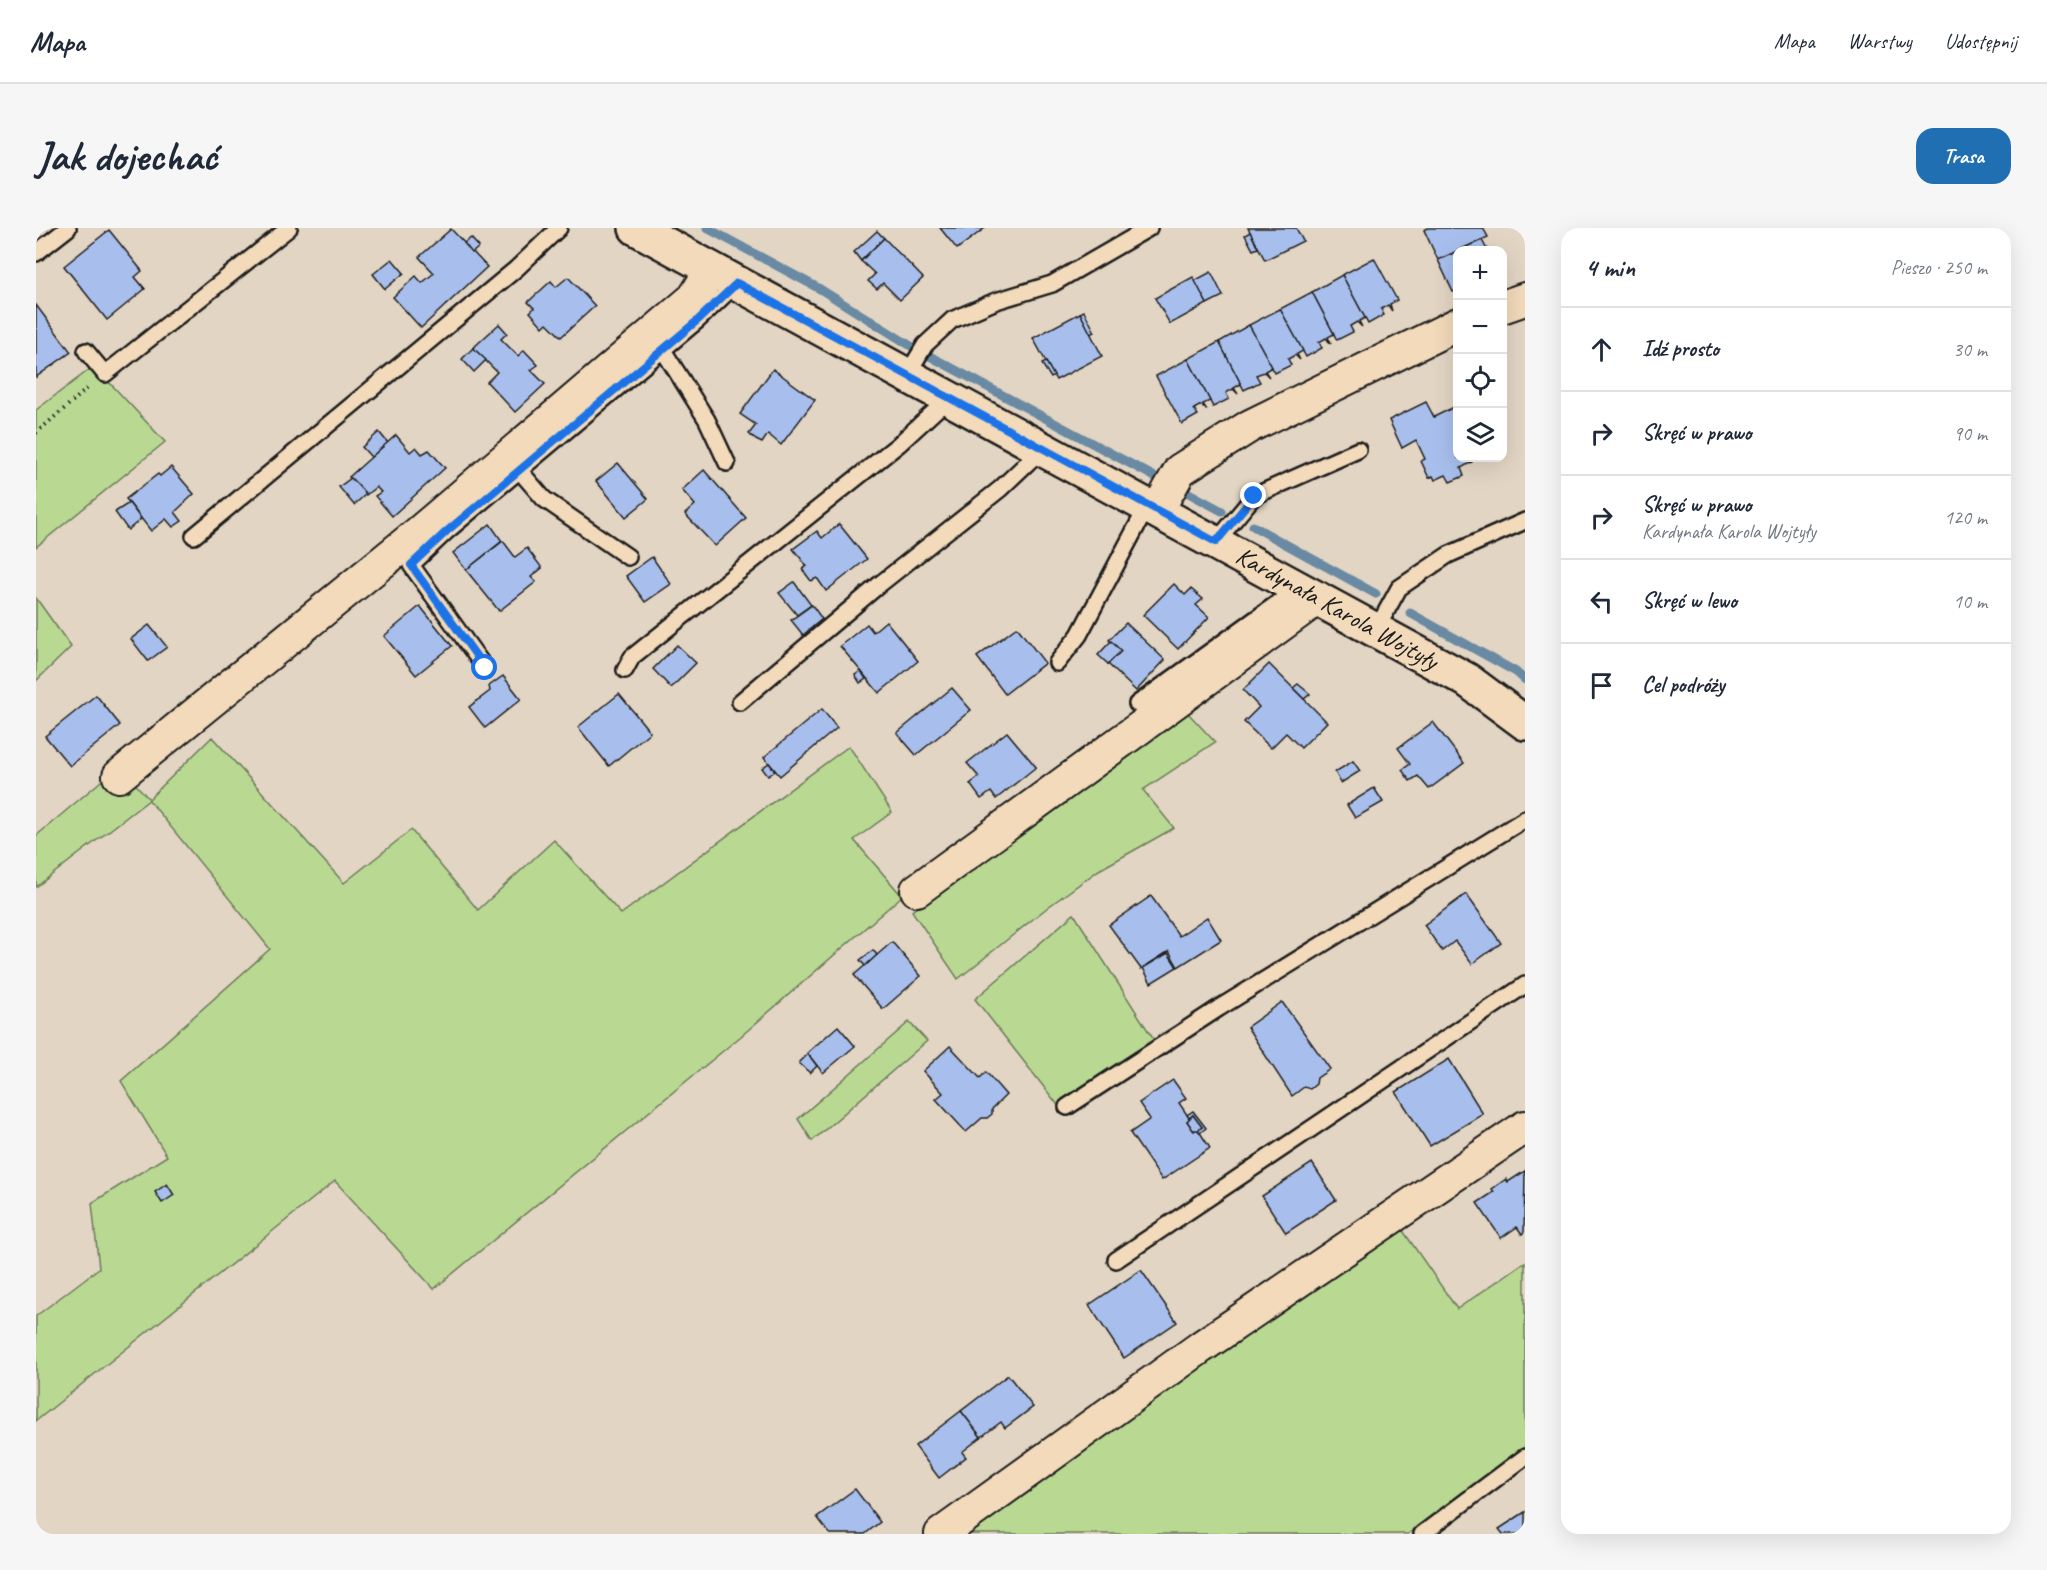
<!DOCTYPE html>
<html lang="pl">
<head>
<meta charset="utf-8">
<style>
  :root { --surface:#fff; --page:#f6f6f7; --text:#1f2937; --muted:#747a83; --line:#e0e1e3; --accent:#1f6fb2 }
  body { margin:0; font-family:Caveat,sans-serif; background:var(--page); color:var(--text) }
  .controls { position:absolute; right:18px; top:18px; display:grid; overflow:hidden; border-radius:12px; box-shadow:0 6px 24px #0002 }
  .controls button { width:54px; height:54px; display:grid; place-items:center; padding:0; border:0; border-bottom:2px solid var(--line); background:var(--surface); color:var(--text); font:30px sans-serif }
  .stop { position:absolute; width:18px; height:18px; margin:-14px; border:4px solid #1a73e8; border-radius:50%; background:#fff }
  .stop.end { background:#1a73e8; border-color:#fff; box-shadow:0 2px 6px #0008 }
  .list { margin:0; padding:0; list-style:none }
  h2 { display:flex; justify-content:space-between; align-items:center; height:78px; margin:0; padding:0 24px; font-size:26px }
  h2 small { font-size:20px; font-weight:400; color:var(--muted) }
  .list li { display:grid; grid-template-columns:39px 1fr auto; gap:18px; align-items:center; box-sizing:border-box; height:84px; padding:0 24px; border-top:2px solid var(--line) }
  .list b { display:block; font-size:22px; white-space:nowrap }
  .list p { margin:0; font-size:20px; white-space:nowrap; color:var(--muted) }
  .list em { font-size:20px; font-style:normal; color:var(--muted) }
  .icon { flex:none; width:33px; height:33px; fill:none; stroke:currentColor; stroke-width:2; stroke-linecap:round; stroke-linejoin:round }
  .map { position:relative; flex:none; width:1489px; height:1306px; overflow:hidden; border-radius:18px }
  header { display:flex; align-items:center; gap:36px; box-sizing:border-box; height:84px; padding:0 30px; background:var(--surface); border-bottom:2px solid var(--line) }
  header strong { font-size:28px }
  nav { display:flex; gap:33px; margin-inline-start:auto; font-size:21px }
  .intro { display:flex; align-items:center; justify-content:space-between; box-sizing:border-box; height:144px; padding:0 36px }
  h1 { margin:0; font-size:42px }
  .button { padding:15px 27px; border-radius:18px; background:var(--accent); color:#fff; font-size:21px; font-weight:700 }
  main { display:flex; gap:36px; padding:0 36px }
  aside { flex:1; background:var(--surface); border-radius:18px; box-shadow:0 6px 24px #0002 }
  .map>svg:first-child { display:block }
  .green { fill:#b9d993; stroke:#6a7a58; stroke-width:1.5 }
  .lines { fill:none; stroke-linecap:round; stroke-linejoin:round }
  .stream { stroke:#698aa2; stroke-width:9 }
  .building { fill:#a8bfed; stroke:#1c1c1c; stroke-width:1.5 }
  .lane-casing { stroke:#1c1c1c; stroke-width:20 }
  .street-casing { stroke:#1c1c1c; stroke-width:36 }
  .secondary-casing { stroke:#1c1c1c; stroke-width:38 }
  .path { stroke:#1c1c1c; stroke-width:4; stroke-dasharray:1.5 4.5; stroke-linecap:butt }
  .lane { stroke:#f2daba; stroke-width:15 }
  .street { stroke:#f2daba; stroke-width:32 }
  .secondary { stroke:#f2daba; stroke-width:33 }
  .route { stroke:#1a73e8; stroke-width:8 }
  .labels { text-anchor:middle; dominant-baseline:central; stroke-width:6; stroke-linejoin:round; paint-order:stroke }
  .street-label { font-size:26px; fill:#1c1c1c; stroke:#f2daba }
</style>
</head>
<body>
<header>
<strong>Mapa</strong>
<nav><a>Mapa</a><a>Warstwy</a><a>Udostępnij</a></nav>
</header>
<div class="intro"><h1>Jak dojechać</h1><a class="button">Trasa</a></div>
<main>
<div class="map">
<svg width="1489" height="1306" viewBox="0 0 1489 1306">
  <rect width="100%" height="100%" fill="#e3d5c4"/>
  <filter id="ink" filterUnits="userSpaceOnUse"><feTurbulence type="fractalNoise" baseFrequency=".0167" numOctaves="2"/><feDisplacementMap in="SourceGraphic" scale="12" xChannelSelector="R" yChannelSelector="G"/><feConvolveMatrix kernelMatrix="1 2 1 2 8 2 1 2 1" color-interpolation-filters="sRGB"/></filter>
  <g filter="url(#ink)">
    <!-- green -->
    <g class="green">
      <polygon points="53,142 75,156 129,214 0,319 0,182"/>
      <polygon points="0,370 35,419 0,453"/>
      <polygon points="1151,484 1179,514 1107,562 1138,600 1063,642 1012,679 922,751 876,683 1024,571"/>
      <polygon points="176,509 308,655 375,602 442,682 518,612 585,686 813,518 856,584 818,612 866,668 704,809 398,1061 299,953 0,1193 0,1088 63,1040 56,975 131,928 85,853 234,721 113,572 0,659 0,608 83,538 113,571"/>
      <polygon points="1038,686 1118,812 1025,881 939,771"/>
      <polygon points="873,794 891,813 776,913 762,891"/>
      <polygon points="1361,994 1421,1081 1489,1034 1489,1220 1372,1306 921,1306"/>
    </g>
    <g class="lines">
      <!-- stream -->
      <g class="stream">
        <polyline points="671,0 784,61 875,118 1119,249"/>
        <polyline points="1149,263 1186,283"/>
        <polyline points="1217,298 1340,366"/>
        <polyline points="1374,385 1480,444 1489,452"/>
      </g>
    </g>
    <!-- building -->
    <g class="building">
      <polygon points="904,0 949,0 921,21"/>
      <polygon points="1212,0 1260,0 1267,13 1229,32"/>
      <polygon points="1392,0 1447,0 1452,9 1402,32 1388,2"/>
      <polygon points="415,1 451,39 385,100 357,69 380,48 386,55 398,45 383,29"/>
      <polygon points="73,2 106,43 99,49 109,61 71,92 28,38"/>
      <polygon points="841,3 848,10 825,33 818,24"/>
      <polygon points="1214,4 1222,20 1217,22 1209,7"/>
      <polygon points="435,10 443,19 436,25 428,15"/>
      <polygon points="848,10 887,50 864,72 847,55 841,61 832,53 839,46 825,33"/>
      <polygon points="1446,12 1451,22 1423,22"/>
      <polygon points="1422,23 1422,62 1417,64 1402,32"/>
      <polygon points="1338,30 1361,72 1354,76 1356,83 1352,77 1345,81 1348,87 1332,96 1306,47"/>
      <polygon points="356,31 368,45 349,61 337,46"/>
      <polygon points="1175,44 1187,68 1171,76 1158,53"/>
      <polygon points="1306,47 1329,90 1323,93 1326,99 1321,94 1314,98 1317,104 1301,112 1276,64"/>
      <polygon points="532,49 559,78 525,109 511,95 507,99 494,84 498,80 492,74 515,53 520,59"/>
      <polygon points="1157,49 1171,76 1134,96 1119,70"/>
      <polygon points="1276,64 1298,106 1292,109 1295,116 1290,110 1283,114 1286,120 1270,129 1244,81"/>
      <polygon points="0,77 35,124 0,149"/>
      <polygon points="1244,81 1267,123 1261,126 1264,132 1259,127 1252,131 1255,137 1239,145 1213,97"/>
      <polygon points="1048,83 1059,104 1054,106 1044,85"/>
      <polygon points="1044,85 1066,128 1020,152 997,110"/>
      <polygon points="463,96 471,105 465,111 482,128 488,122 502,137 495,142 509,156 479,184 451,154 461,144 437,120"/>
      <polygon points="1213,97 1236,139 1229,143 1233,149 1228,144 1220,147 1224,154 1208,162 1183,114"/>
      <polygon points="1183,114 1205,156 1198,160 1202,166 1197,161 1190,165 1193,171 1177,179 1152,131"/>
      <polygon points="437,120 450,132 438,144 426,131"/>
      <polygon points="1152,131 1174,173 1167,176 1171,182 1165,177 1158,181 1162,187 1146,196 1120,148"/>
      <polygon points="1010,134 1018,148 1015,150 1006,136"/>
      <polygon points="737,141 779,172 745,217 732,206 726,215 720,212 713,206 720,197 704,186"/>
      <polygon points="1390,174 1398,189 1422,177 1422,230 1434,230 1436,234 1425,240 1428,248 1414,254 1410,247 1399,252 1397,248 1393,250 1385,233 1389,231 1380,212 1366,220 1353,192"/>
      <polygon points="343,204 352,215 335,229 326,219"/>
      <polygon points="360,207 374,224 380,219 386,226 393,222 409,240 356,288 339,268 345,264 340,259 330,267 313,249"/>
      <polygon points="582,235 612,271 590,289 560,253"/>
      <polygon points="135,239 158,266 139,284 146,293 137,299 130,291 115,303 90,271 122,246 124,248"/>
      <polygon points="668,242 710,290 679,318 649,286 659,277 646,262"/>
      <polygon points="315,250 330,266 318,277 303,259"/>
      <polygon points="93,275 105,291 92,302 79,284"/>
      <polygon points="454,296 466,313 430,342 417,325"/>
      <polygon points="803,296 831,331 790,363 781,350 775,353 766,341 771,338 757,321 781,303 786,310"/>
      <polygon points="467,313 479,329 491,320 506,340 495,349 500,354 463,383 430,342"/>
      <polygon points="616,329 635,356 609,374 590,348"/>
      <polygon points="758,354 775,377 761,387 743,365"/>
      <polygon points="1138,356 1149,367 1155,361 1167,371 1160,377 1173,389 1142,421 1107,387"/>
      <polygon points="776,377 786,391 767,407 755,392"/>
      <polygon points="384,378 416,418 380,447 348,408"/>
      <polygon points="850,393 882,433 843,465 804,418 831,396 837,404"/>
      <polygon points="1090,395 1129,432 1100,463 1072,436 1085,423 1073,412"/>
      <polygon points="113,397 131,419 112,433 95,411"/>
      <polygon points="981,399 1009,435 969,466 941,429"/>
      <polygon points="1075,413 1085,423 1072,436 1062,427"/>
      <polygon points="641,417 660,435 635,460 617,441"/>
      <polygon points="1233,436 1291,494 1265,520 1250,505 1235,520 1208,494 1223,479 1207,462"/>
      <polygon points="825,443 830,451 824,455 819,447"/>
      <polygon points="467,448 485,471 449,500 433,479 454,463 453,458"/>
      <polygon points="1262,456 1274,466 1268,471 1257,460"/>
      <polygon points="916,460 935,482 880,527 861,505"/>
      <polygon points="583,466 614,504 573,538 542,499"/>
      <polygon points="60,467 84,497 34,538 9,508"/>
      <polygon points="786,481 801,500 744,548 728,529"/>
      <polygon points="1397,494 1428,535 1393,561 1382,548 1374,553 1366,542 1374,536 1362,520"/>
      <polygon points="971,504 1000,539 960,571 955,564 945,571 934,556 943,549 931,535"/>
      <polygon points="1317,533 1324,543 1305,555 1299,544"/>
      <polygon points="733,535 739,543 732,548 726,540"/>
      <polygon points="1338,560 1347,574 1319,590 1311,577"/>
      <polygon points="1430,666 1465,715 1436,736 1419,713 1406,723 1388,697"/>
      <polygon points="1115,668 1143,708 1171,689 1185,712 1142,739 1133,723 1105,741 1073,697"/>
      <polygon points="856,714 885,748 847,781 818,747"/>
      <polygon points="837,722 841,727 829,738 824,732"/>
      <polygon points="1132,725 1141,739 1115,755 1107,740"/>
      <polygon points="1246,774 1294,841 1281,850 1280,856 1274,861 1268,859 1256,868 1211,799"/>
      <polygon points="802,798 819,818 787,845 771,825"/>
      <polygon points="914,818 944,850 950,844 970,867 956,881 956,886 951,890 946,890 930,904 900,871 907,865 887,843"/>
      <polygon points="772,826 781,838 774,845 763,835"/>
      <polygon points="1413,831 1447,886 1394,918 1360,864"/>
      <polygon points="1137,852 1150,870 1143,875 1154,891 1151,893 1158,903 1161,900 1174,920 1126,952 1094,905 1114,891 1103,875"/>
      <polygon points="1157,883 1170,900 1164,905 1162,902 1166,899 1157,887 1153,890 1151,887"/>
      <polygon points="1157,887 1166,899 1162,902 1157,902 1151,893"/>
      <polygon points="1276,935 1300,972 1250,1005 1226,968"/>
      <polygon points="1489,943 1488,1004 1486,1006 1481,999 1465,1010 1441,975 1458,964 1456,961 1470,951 1472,954"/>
      <polygon points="131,956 138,967 126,975 119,964"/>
      <polygon points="1105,1042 1141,1094 1088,1130 1053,1077"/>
      <polygon points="972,1147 997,1179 969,1200 965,1194 945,1209 925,1183"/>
      <polygon points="925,1183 945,1209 926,1224 930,1229 903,1250 879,1218"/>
      <polygon points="819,1261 844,1294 829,1306 794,1306 781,1289"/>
      <polygon points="1489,1284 1489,1306 1467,1306 1463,1301"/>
    </g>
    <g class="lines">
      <!-- lane casing -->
      <g class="lane-casing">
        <g id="lane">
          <polyline points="0,25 32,0"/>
          <polyline points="627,122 671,192 691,235"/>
          <polyline points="50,123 69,146 253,0"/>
          <polyline points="871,147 889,117 916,92 960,73 1016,56 1113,0"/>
          <polyline points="483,242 508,271 592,329"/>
          <polyline points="158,308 480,41 523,0"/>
          <polyline points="1180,314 1218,268 1322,222"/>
          <polyline points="1340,402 1363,360 1412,327 1489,293"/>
          <polyline points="1021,435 1043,407 1112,277"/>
          <polyline points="449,440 375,337 411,303 662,92 701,55"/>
          <polyline points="589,442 596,429 863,216 913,170"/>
          <polyline points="704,474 844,356 964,261 1006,221"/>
          <polyline points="1101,476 1246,372 1261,358"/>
          <polyline points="1031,879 1183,780 1489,591"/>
          <polyline points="1080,1032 1489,757"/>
          <polyline points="1386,1306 1489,1229"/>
        </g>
      </g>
      <!-- street casing -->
      <g class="street-casing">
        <g id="street">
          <polyline points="1466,79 1489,71"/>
          <polyline points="1121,283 1144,242 1214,198 1422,96"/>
          <polyline points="83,548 381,306 658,70 676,41"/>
          <polyline points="881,662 1282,370"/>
          <polyline points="905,1306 1165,1119 1489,899"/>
        </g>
      </g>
      <!-- secondary casing -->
      <g class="secondary-casing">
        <polyline id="secondary" points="600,0 1431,452 1489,495"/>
      </g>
      <!-- path -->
      <polyline class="path" points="0,205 52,160"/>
      <!-- lane -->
      <use href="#lane" class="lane"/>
      <!-- street -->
      <use href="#street" class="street"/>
      <!-- secondary -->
      <use href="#secondary" class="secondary"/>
    </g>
  </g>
  <g class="lines" filter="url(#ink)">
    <!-- route -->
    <polyline class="route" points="449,440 375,337 411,303 662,92 701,55 1180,314 1218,268"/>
  </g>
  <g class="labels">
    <!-- street labels -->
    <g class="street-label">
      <text transform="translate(1301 380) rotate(29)">Kardynała Karola Wojtyły</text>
    </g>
  </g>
</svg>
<div class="controls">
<button>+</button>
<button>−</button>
<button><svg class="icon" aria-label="locate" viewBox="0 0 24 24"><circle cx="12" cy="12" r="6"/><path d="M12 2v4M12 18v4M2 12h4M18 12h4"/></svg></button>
<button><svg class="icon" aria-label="layers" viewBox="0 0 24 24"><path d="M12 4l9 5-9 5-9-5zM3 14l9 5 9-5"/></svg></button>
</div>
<div class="stop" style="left:449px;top:440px"></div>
<div class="stop end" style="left:1218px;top:268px"></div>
</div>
<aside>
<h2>4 min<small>Pieszo · 250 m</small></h2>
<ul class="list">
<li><svg class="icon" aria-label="ahead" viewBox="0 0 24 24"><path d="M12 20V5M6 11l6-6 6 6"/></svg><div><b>Idź prosto</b></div><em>30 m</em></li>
<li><svg class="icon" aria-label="right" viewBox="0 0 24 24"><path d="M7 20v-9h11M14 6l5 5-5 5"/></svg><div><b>Skręć w prawo</b></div><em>90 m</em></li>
<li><svg class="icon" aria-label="right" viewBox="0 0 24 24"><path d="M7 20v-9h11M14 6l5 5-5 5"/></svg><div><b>Skręć w prawo</b><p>Kardynała Karola Wojtyły</p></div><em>120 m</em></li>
<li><svg class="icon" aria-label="left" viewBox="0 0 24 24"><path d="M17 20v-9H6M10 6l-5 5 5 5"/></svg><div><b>Skręć w lewo</b></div><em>10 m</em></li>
<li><svg class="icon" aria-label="arrive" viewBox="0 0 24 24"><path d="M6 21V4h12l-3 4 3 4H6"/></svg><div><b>Cel podróży</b></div></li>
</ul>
</aside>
</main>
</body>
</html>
